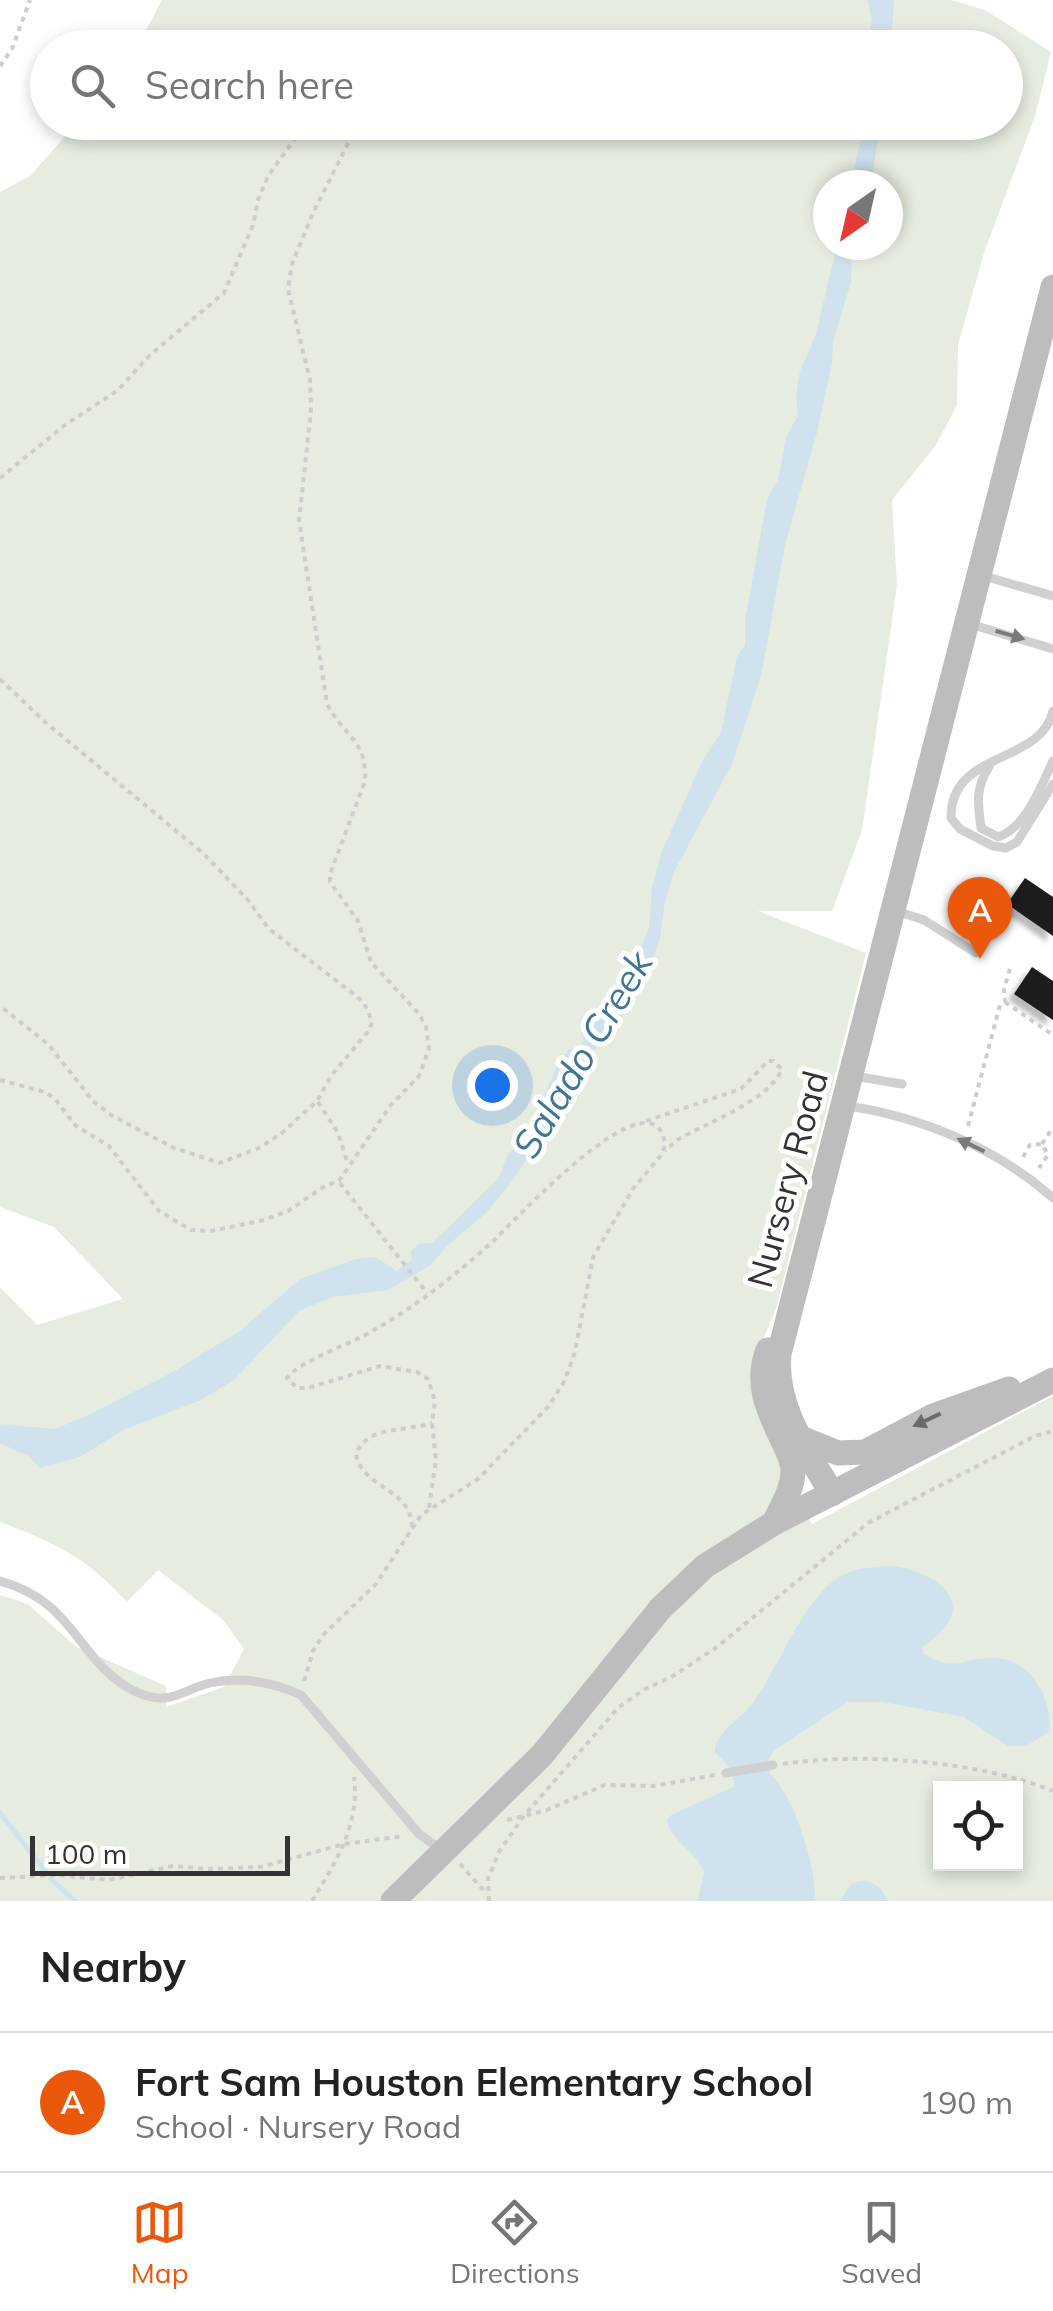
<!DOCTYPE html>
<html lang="en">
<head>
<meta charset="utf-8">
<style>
  :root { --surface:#fff; --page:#f6f6f6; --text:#222; --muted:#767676; --line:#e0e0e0; --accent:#ea580c }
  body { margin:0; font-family:Mulish,sans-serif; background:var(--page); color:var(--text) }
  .controls { position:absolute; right:30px; bottom:30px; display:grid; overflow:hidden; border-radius:0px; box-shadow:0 5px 15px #0003 }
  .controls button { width:90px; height:90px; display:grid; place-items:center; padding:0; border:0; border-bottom:2px solid var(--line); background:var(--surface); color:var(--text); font:50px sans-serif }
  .compass { position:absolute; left:813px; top:170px; width:90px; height:90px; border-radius:50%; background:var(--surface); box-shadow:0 5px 15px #0003; rotate:214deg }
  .scale { position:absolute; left:30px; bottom:25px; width:260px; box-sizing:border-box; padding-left:10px; border:5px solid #333; border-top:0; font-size:28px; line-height:35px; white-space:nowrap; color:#333; -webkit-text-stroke:8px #fff; paint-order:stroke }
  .you { position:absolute; left:492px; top:1085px; width:35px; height:35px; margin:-25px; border:8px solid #fff; border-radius:50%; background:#1a73e8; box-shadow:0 0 0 15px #1a73e833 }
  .badge { display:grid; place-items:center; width:65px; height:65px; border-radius:50%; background:var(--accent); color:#fff; font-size:32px; font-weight:700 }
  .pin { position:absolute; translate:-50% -82px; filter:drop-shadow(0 2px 5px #0008) }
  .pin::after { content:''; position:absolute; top:52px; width:35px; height:30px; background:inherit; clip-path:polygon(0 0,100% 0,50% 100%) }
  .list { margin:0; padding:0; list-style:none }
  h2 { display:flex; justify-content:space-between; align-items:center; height:130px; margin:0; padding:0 40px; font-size:42px }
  h2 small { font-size:32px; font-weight:400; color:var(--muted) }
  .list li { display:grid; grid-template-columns:65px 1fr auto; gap:30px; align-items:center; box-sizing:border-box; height:140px; padding:0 40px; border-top:2px solid var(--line) }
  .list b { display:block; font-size:38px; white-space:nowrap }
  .list p { margin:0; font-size:32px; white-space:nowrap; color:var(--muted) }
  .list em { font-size:32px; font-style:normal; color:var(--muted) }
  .icon { flex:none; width:55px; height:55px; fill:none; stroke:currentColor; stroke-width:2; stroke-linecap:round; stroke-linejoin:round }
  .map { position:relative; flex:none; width:1053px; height:1901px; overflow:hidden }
  .search { position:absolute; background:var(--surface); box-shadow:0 5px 15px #0003; left:30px; right:30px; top:30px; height:110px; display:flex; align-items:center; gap:25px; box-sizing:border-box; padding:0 35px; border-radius:55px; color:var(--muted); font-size:38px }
  .sheet { height:270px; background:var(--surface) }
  nav { display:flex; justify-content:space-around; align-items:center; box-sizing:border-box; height:140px; border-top:2px solid var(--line); background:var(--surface); font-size:28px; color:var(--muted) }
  nav a { display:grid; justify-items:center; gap:5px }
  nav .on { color:var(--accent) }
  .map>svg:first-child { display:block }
  .green { fill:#e6ecdf; fill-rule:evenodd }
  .water { fill:#cfe2ee }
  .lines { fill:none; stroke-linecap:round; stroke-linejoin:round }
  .stream { stroke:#cfe2ee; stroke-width:5 }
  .building { fill:#1a1a1a; filter:url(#shadow) }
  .path { stroke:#cdcdcd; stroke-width:4; stroke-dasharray:5 5; stroke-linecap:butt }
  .lane { stroke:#d0d0d0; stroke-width:9 }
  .secondary { stroke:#bdbdbd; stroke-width:25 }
  .oneway { fill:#7a7a7a }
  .oneway2 { fill:#6a6a6a }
  .labels { text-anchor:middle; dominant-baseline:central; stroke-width:10; stroke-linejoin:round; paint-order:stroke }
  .street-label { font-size:35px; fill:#333; stroke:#fff }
  .water-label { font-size:38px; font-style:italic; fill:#3f7597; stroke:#fff }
</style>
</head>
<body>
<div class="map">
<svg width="1053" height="1901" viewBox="0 0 1053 1901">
  <defs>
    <filter id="shadow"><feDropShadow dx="-6" dy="6" stdDeviation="2.5" flood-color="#0004"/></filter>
  </defs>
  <rect width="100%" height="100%" fill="#fff"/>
  <!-- green -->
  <path class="green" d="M162,0H951L985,10L1051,52L1035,116L984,253L958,345L957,405L936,445L892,500L897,585L862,830L832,911H758L866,953L776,1308L759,1349L783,1478L812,1524L1053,1396V1901H0V1595L28,1604L75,1646L166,1686V1707L224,1687L244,1649L223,1620L158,1570L127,1602C86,1557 56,1543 0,1522V1287L37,1325L123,1299L54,1227L0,1207V192L30,176L77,123L1006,122V48L137,47ZM828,185H888V245H828ZM940,1788H1016V1864H940Z"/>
  <!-- water -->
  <g class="water">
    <polygon points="868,0 894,0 891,47 866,47 872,21"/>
    <polygon points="864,123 880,123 871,185 851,185"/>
    <polygon points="837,245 852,245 851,282 833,342 832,363 817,432 785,545 761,676 732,764 674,872 665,901 660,938 649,969 621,1019 605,1040 572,1070 567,1099 513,1180 487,1212 447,1246 430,1266 388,1290 332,1297 299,1311 234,1380 201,1400 123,1430 80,1457 39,1468 30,1457 0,1443 0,1424 55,1429 84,1417 173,1372 241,1330 300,1279 356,1259 375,1257 397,1271 412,1259 411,1251 419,1244 432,1243 499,1178 507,1156 536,1125 543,1098 559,1062 569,1049 578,1048 584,1041 581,1033 615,1001 639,953 649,928 652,887 662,851 704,758 721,733 737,657 745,645 745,620 767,500 778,480 787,435 798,416 796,396 800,371 816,334"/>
    <path d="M895,1566C918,1570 965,1587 950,1620C944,1633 931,1639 922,1648L924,1654C956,1672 961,1658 993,1658C1030,1658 1053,1697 1049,1732L1026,1746H1008L964,1717L883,1702H848L775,1750L769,1759L770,1774C794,1796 817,1868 815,1901H698L704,1871C695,1850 671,1842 667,1819L671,1815L735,1786L730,1768L715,1752C715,1732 740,1720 752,1704C777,1671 802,1603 835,1580C853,1567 873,1567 895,1566Z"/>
    <path d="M860,1881C876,1882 881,1886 888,1901H840L851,1884Z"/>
  </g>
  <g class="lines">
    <!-- stream -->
    <g class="stream">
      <polyline points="0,1813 47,1873"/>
      <polyline points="51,1879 75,1901"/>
    </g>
  </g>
  <!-- building -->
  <g class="building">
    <polygon points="1025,878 1053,897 1053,936 1007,904"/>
    <polygon points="1032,967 1053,981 1053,1020 1014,994"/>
  </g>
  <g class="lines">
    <!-- path -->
    <g class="path">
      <path d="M351,48C362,39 378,33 387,48"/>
      <polyline points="0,66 12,49 30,0"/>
      <polyline points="0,478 65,425 118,390 150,355 224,293 253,225 258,200 268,176 307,122"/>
      <polyline points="0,679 45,722 204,854 248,900 269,929 355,995 364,1003 372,1021 370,1029 331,1076 317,1101 282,1133 261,1147 220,1163 174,1148 111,1115 93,1101 48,1044 0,1006"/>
      <polyline points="1005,1002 1053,1035"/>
      <path d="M0,1080L45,1092L55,1099L76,1126L109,1146L159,1211L191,1230L211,1231L264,1220L288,1211L325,1186L339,1181L390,1106L419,1076L429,1049L426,1027L419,1014L371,962L358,921L330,882V874L365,781C367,739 344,737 327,704L299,520L311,411L310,380L288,289L292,264L313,213L359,122"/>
      <polyline points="318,1102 338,1133 348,1164"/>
      <path d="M646,1121L741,1089L768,1061H773L782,1069C769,1101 706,1123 677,1140L665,1151"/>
      <polyline points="968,1126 1000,1005 1005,1002 1004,989 1011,965"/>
      <polyline points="1042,1144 1053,1127"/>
      <polyline points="1023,1157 1030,1145 1042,1144 1048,1155 1039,1168"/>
      <polyline points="340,1183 427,1293"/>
      <path d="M412,1527C411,1487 361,1488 356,1454C367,1425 406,1432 432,1423"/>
      <path d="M304,1681L313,1651L323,1635L376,1584L421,1515L478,1479L549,1406L565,1380L575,1352L593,1257L633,1189L662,1154L665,1145C656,1065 510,1226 491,1243C456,1275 416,1306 374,1330C352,1344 301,1360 287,1378L297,1388H308L380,1366L417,1372L428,1379L435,1401L432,1423L436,1460L429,1508"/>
      <path d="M783,1764C860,1752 980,1761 1053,1791"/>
      <polyline points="507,1820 547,1810 605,1785 653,1786 715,1775"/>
      <polyline points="460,1864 487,1894"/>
      <polyline points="0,1878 56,1875 109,1880 173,1866 208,1869 261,1867 344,1844 404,1836"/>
      <path d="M312,1901C336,1862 360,1824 354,1777"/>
      <polyline points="489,1901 488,1879 499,1852 523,1817 618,1708 645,1689 673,1676 717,1647 868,1523 1035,1436 1053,1431"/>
    </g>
    <!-- lane -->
    <g class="lane">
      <polyline points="984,576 1053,596"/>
      <polyline points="970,624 1053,649"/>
      <path d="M1053,711C1041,765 950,750 951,818L960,829L993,846L1006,848L1017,842L1053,784"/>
      <path d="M989,767C975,788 978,804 981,828L998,837C1026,828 1041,786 1053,761"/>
      <polyline points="896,911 924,920 976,953"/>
      <polyline points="854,1076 902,1084"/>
      <path d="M848,1106C921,1117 997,1148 1053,1198"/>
      <path d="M0,1581C76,1601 77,1663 136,1692C170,1707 181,1690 210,1683C242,1676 272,1682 301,1695L419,1834L442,1850"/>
      <polyline points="726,1773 773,1765"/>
    </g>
    <!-- secondary -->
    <g class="secondary">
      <path d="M768,1350C755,1383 768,1410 783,1441C787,1450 793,1460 793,1471C793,1489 781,1508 774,1523"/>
      <polyline points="801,1438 838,1453 865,1452 933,1416 1009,1389"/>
      <path d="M832,1494C807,1450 774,1407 779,1354L1053,287"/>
      <polyline points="393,1901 542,1755 660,1609 705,1566 774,1523 1053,1380"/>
    </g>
  </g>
  <!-- one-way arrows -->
  <defs><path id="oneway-solid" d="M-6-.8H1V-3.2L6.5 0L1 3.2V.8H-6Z" transform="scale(2.5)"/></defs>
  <g class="oneway">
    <use href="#oneway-solid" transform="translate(1010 635) rotate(16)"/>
    <use href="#oneway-solid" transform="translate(971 1145) rotate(-154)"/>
  </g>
  <use class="oneway2" href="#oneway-solid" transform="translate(927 1420) rotate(155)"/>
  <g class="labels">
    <!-- street labels -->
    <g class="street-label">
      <text transform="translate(787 1179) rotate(-75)">Nursery Road</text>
    </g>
    <!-- water labels -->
    <g class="water-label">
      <text transform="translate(582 1054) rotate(-59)">Salado Creek</text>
    </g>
  </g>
</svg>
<div class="controls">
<button><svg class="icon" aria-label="locate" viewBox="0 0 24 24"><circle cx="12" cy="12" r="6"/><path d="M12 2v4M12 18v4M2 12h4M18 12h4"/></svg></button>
</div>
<svg class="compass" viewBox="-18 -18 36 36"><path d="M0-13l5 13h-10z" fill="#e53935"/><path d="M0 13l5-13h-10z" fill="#767676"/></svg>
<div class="scale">100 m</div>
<div class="you"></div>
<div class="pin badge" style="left:980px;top:959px">A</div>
<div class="search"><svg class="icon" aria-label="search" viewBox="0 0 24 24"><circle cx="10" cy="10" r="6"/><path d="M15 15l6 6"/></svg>Search here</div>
</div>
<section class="sheet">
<h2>Nearby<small></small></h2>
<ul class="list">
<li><span class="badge">A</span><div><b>Fort Sam Houston Elementary School</b><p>School · Nursery Road</p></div><em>190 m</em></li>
</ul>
</section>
<nav>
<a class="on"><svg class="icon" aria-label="map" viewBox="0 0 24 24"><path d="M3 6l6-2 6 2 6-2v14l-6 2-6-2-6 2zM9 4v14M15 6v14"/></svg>Map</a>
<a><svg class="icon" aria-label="directions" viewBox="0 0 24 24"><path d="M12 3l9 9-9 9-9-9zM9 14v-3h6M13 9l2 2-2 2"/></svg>Directions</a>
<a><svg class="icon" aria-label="saved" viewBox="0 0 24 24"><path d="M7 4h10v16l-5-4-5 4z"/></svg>Saved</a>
</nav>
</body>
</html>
